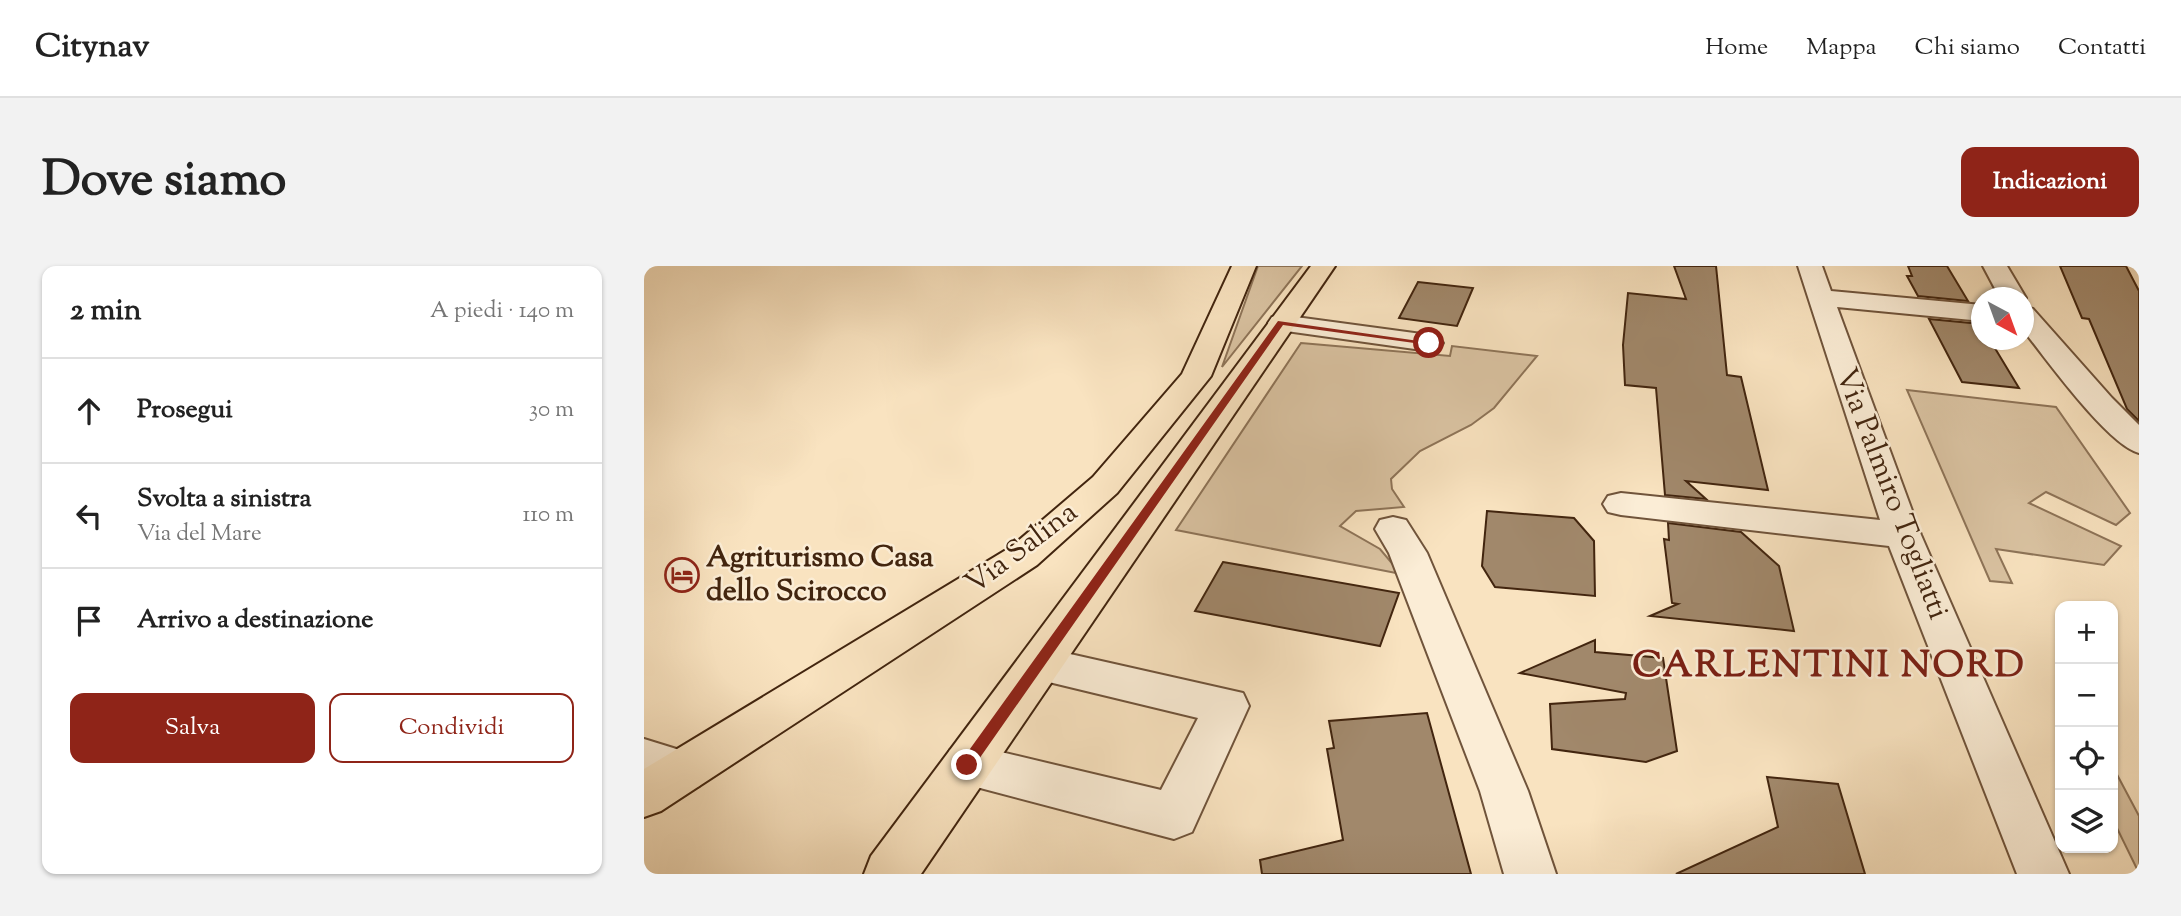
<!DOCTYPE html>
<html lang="it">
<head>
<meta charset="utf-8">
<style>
  :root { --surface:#fff; --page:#f2f2f2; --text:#222; --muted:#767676; --line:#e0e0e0; --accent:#8f2418 }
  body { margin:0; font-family:"Sorts Mill Goudy",serif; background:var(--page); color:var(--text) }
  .controls { position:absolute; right:21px; bottom:21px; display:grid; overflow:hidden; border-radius:14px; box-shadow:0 2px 5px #0004 }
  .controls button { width:63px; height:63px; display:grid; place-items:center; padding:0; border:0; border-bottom:2px solid var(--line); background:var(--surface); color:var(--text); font:35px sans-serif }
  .compass { position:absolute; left:1327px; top:21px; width:63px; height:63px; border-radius:50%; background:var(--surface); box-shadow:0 2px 5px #0004; rotate:139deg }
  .stop { position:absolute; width:21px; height:21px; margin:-16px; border:5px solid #8f2418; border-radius:50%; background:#fff }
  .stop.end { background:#8f2418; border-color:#fff; box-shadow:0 2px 7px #0008 }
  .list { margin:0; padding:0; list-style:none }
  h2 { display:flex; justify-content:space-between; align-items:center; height:91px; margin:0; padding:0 28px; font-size:30px }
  h2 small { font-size:23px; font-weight:400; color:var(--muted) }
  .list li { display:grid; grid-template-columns:46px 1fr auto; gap:21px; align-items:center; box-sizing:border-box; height:105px; padding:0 28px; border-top:2px solid var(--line) }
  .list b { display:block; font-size:26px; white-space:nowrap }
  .list p { margin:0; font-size:23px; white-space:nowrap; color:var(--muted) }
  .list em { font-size:23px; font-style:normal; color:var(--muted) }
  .actions { display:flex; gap:14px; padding:21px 28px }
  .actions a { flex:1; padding:16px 0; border:2px solid var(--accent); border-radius:14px; text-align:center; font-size:24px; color:var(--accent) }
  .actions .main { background:var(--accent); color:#fff }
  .icon { flex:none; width:38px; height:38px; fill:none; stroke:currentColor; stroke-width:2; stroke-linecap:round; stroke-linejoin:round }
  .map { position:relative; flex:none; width:1495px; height:608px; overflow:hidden; border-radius:14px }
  header { display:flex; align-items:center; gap:42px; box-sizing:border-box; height:98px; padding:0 35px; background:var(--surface); border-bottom:2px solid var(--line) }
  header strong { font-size:33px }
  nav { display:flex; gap:38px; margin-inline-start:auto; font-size:24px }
  .intro { display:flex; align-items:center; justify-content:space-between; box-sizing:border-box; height:168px; padding:0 42px }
  h1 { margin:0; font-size:49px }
  .button { padding:18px 32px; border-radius:14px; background:var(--accent); color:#fff; font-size:24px; font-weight:700 }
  main { display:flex; gap:42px; padding:0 42px }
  aside { flex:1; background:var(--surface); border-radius:14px; box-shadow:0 2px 5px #0004 }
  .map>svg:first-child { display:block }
  .green { fill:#dac3a2; stroke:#8e7458; stroke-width:2 }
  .building { fill:#a1886b; stroke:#42250f; stroke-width:2 }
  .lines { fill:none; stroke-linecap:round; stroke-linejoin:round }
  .minor-casing { stroke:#70543b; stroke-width:4 }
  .major-casing { stroke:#42250f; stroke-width:4 }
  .minor { fill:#fbedd6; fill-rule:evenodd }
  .major { fill:#f9e3c0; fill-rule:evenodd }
  .route { fill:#8f2418 }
  .labels { text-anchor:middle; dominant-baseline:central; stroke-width:5; stroke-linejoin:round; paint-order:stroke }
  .street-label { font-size:30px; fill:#42250f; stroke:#fbedd6 }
  .poi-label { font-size:30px; font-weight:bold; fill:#42250f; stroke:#fbedd6; text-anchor:start }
  .district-label { font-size:37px; font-weight:bold; letter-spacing:2px; fill:#7a1f14; stroke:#fbedd6 }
</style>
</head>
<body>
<header>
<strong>Citynav</strong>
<nav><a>Home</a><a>Mappa</a><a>Chi siamo</a><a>Contatti</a></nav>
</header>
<div class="intro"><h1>Dove siamo</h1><a class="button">Indicazioni</a></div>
<main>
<aside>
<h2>2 min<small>A piedi · 140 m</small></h2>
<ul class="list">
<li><svg class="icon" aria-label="ahead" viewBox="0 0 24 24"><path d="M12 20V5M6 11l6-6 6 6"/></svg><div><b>Prosegui</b></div><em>30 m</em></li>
<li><svg class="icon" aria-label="left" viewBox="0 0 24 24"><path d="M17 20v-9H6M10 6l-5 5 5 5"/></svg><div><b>Svolta a sinistra</b><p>Via del Mare</p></div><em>110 m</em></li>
<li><svg class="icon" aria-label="arrive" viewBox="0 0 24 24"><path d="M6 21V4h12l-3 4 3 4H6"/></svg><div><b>Arrivo a destinazione</b></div></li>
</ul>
<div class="actions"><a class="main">Salva</a><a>Condividi</a></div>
</aside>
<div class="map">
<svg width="1495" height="608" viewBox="0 0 1495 608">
  <rect width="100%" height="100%" fill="#f9e3c0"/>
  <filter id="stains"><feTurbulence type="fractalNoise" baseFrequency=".00286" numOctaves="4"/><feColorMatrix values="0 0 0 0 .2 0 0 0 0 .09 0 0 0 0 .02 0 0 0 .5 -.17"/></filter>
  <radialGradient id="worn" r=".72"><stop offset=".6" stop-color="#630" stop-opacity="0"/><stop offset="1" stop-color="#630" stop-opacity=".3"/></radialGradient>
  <!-- green -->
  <g class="green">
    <polygon points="614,0 658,0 578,101"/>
    <polygon points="657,77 806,90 808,80 893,90 850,142 827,159 776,185 747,213 748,223 760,241 712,245 696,260 736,283 757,308 532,264"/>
    <polygon points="1263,124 1412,141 1486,247 1472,259 1402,226 1385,237 1477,280 1460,299 1352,283 1368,317 1346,315"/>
    <polygon points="1469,501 1495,550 1495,607 1469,554"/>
  </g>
  <!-- building -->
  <g class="building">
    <polygon points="1030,0 1072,0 1083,109 1097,111 1124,224 1042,215 1062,233 1021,229 1012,122 981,119 979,79 984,27 1042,33"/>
    <polygon points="1264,0 1303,0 1324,35 1274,30 1263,10 1268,10"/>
    <polygon points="1416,0 1482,0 1495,25 1495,155 1483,143 1445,53 1438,52"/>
    <polygon points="774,16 829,22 813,60 755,52"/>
    <polygon points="1285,53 1337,58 1338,74 1346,74 1375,122 1318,116"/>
    <polygon points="843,245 930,252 950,275 951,330 851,321 838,300"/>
    <polygon points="1024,257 1097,266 1135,300 1150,365 1006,350 1034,338 1028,337 1020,273 1025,274"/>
    <polygon points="579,296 755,327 736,380 551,345"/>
    <polygon points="951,374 951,386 1019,392 1033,485 1002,496 908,483 906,438 981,433 982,427 876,407"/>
    <polygon points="783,447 827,608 618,608 616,594 699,574 683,483 690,482 685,455"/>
    <polygon points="1123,511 1194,518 1221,608 1032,608 1134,561"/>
  </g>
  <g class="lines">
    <!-- minor casing -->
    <g class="minor-casing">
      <g id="minor">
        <polygon points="1154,0 1178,0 1187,25 1338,39 1338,55 1193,41 1277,269 1425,608 1373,608 1245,280 977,249 964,246 959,238 964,230 977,227 1236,254"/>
        <polygon points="1339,0 1363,0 1382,32 1380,35 1380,32 1356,32"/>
        <path d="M1380,41L1389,43L1468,132L1495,159V187C1464,179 1402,93 1380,65Z"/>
        <polygon points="637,49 785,69 795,71 799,77 795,83 785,85 628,63 624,57 628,51"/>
        <polygon points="749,251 762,254 783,287 884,525 912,608 860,608 836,525 745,287 731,263 736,254"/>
        <polygon points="395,381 599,427 605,440 548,566 530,573 306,514 299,499 306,484 323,478 517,524 554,452 380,410 374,398 380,386"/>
        <polygon points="0,473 55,490 62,505 55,520 38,526 0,515"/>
      </g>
    </g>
    <!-- major casing -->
    <g class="major-casing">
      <g id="major">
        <polygon points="588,0 612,0 567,110 473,227 393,299 17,545 0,551 0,503 367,281 449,211 538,108"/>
        <polygon points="667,0 691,0 277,608 220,608 227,590"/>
      </g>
    </g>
    <!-- minor -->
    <use href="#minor" class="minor"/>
    <!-- major -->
    <use href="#major" class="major"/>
  </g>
  <!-- route -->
  <polygon class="route" points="634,55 789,77 785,79 639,59 328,503 318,503 318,494"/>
  <!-- icons -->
  <defs>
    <g id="hotel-ring" transform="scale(1.75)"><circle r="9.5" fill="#fbedd6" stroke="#8f2418" stroke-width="1.5"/><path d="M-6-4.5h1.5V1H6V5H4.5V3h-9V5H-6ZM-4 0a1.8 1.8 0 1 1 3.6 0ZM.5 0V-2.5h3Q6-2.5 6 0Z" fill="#8f2418"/></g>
  </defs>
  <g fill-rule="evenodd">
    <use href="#hotel-ring" x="38" y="309"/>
  </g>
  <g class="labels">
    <!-- street labels -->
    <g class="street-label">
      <text transform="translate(1247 228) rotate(69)">Via Palmiro Togliatti</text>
      <text transform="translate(378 283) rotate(-37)">Via Salina</text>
    </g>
    <!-- poi labels -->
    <g class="poi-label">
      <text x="62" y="292">Agriturismo Casa<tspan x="62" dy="34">dello Scirocco</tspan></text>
    </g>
    <!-- district labels -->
    <g class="district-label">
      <text x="1185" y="401">CARLENTINI NORD</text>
    </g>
  </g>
  <rect width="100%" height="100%" filter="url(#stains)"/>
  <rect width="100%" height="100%" fill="url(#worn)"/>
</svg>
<div class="controls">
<button>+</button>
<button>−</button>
<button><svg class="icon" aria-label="locate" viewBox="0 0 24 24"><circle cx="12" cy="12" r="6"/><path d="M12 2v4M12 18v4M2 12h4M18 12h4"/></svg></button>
<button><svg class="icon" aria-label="layers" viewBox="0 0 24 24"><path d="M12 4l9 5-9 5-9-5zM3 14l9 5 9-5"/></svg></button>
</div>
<svg class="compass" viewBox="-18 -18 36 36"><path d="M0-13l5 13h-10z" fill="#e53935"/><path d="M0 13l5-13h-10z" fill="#767676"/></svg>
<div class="stop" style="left:785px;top:77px"></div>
<div class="stop end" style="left:323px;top:499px"></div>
</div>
</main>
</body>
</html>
